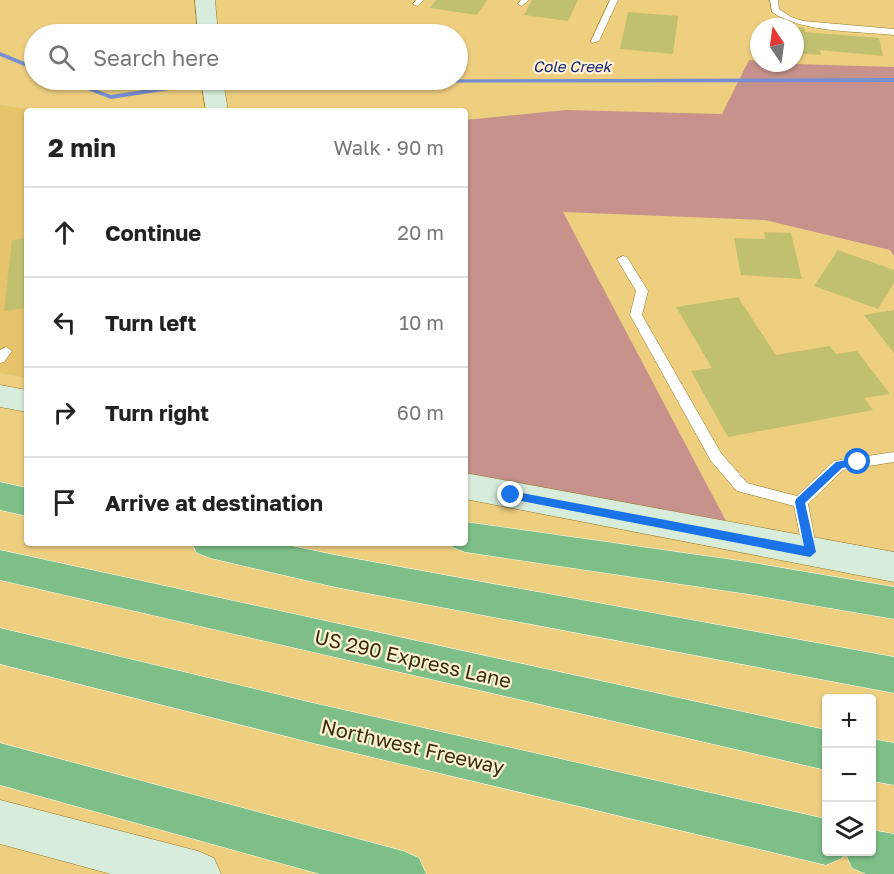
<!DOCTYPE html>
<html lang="en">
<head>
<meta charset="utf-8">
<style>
  :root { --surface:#fff; --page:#f6f6f6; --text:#222; --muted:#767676; --line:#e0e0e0 }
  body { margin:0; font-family:"Golos Text",sans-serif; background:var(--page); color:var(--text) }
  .controls { position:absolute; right:18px; bottom:18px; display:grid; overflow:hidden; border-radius:6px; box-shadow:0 2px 4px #0004 }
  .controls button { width:54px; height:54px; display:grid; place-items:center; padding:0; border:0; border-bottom:2px solid var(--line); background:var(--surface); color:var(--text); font:30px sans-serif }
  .compass { position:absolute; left:750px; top:18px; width:54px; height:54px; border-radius:50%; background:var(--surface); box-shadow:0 2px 4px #0004; rotate:347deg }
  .stop { position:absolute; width:18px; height:18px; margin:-14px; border:4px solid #1a73e8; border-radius:50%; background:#fff }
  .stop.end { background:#1a73e8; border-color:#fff; box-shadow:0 2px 6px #0008 }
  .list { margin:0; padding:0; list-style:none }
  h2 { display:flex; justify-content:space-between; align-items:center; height:78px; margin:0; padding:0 24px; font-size:26px }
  h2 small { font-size:20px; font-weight:400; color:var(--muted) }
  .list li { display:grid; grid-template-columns:39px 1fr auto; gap:18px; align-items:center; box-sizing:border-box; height:90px; padding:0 24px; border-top:2px solid var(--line) }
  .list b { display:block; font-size:22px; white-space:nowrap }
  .list em { font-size:20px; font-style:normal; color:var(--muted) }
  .icon { flex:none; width:33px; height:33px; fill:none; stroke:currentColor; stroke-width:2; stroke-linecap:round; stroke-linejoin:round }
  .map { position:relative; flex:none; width:894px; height:874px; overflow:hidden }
  .search { position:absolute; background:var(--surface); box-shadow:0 2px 4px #0004; left:24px; top:24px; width:444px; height:66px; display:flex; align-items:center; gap:15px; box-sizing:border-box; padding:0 21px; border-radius:33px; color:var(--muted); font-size:22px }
  .panel { position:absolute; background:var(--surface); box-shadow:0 2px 4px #0004; left:24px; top:108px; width:444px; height:438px; border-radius:6px }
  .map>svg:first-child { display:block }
  .built { fill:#e7c46c }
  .green { fill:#c6928b }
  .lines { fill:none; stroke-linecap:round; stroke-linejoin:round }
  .stream { fill:#778fd1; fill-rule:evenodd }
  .building { fill:#c1c06f }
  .lane-casing { stroke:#957826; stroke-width:1 }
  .secondary-casing { stroke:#957826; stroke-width:1 }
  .highway-casing { stroke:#fff; stroke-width:1 }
  .lane { fill:#fff; fill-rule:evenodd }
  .secondary { fill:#d8ecdb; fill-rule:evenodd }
  .highway { fill:#7dbf87; fill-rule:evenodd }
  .route { fill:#1a73e8 }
  .labels { text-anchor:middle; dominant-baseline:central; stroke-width:4.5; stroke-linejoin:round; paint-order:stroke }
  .far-water-label { font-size:15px; font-style:italic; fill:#12206d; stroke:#fff2d4 }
  .near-street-label { font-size:20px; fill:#392d0b; stroke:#fff2d4 }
</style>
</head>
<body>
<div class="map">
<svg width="894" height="874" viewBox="0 0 894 874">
  <rect width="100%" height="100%" fill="#eecf80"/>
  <!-- built -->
  <polygon class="built" points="0,105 43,111 27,111 27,378 0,373"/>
  <!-- green -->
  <polygon class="green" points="749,60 759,61 759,63 894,67 894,256 890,250 765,220 563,212 726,521 465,475 465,120 566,110 722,114"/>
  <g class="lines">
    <!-- stream -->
    <g class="stream">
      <polygon points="0,52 34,66 34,70 0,56"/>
      <polygon points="894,78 894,82 251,83 248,81 250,80"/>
      <polygon points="62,80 69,80 111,95 182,84 185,86 182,88 111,99"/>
    </g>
  </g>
  <!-- building -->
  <g class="building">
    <polygon points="436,0 487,0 477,15 430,8"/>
    <polygon points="532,0 578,0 568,21 524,15"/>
    <polygon points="628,12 678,16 673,54 620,49"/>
    <polygon points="795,27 804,28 805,32 879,38 883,56 820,50 821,55 795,53"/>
    <polygon points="764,232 791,233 802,279 741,275 734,238 765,239"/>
    <polygon points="27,238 27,308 4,311 12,240"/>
    <polygon points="838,250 894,270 894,283 878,309 814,286"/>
    <polygon points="738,297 776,355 830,346 836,354 857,351 890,394 864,398 873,410 728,437 691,371 712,368 676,307"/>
    <polygon points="894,310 894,353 864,315"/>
  </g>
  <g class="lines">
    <!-- lane casing -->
    <g class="lane-casing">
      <g id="lane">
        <polygon points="416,0 424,0 417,6 413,4"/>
        <polygon points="521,0 529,0 522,6 518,4"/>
        <polygon points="610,0 618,0 599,41 592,43 591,41"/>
        <path d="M770,0H778L779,9L791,17L803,21L894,29V35C857,31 803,33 772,12Z"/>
        <polygon points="623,256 627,257 648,291 642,315 721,453 747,483 797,496 834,461 894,452 894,462 843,470 808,504 817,551 815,555 810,557 805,555 803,551 794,506 737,491 711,461 630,315 636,291 617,259"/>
        <polygon points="6,347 12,351 4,362 0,363 0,350"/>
      </g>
    </g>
    <!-- secondary casing -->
    <g class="secondary-casing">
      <g id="secondary">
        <polygon points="195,0 215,0 218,34 198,34"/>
        <polygon points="201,80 223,80 228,111 206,111"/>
        <polygon points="0,385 27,390 27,412 0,407"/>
        <polygon points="465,473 894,552 894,582 465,499"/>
        <polygon points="0,800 198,851 214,858 221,874 111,874 0,844"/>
      </g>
    </g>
    <!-- highway casing -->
    <g class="highway-casing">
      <g id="highway">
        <polygon points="0,482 27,488 27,516 0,510"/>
        <polygon points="465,522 748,562 894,587 894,619 748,594 465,552 452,547 450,543 465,543"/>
        <polygon points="192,543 278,543 335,555 894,657 894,693 335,587 210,558 197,553"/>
        <polygon points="0,550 826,730 826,770 0,580"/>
        <polygon points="0,628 313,703 826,819 826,852 845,852 842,858 826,865 313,743 0,664"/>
        <polygon points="872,739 894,743 894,785 872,781"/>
        <polygon points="0,743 403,851 419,858 426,874 320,874 0,785"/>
        <polygon points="872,830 894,834 894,874 866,874 852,868 845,852 872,852"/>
      </g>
    </g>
    <!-- lane -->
    <use href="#lane" class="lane"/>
    <!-- secondary -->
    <use href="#secondary" class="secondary"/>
    <!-- highway -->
    <use href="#highway" class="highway"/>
  </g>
  <!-- route -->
  <polygon class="route" points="858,458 861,459 861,465 842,468 805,503 816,552 810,557 511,499 506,495 511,491 804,546 795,502 796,499 836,462"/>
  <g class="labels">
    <!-- far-water labels -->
    <g class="far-water-label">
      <text x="572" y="66">Cole Creek</text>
    </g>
    <!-- near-street labels -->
    <g class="near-street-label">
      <text transform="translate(413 658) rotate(13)">US 290 Express Lane</text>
      <text transform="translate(413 746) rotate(13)">Northwest Freeway</text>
    </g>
  </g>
</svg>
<div class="controls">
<button>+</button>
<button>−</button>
<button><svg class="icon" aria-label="layers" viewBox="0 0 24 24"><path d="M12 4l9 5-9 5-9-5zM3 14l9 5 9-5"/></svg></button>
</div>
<svg class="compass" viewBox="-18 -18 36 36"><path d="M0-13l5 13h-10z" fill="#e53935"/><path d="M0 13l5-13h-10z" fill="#767676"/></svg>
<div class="stop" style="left:858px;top:462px"></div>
<div class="stop end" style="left:511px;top:495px"></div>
<div class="search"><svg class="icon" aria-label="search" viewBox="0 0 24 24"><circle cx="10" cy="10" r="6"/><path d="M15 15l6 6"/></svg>Search here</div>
<section class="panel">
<h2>2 min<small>Walk · 90 m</small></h2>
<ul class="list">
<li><svg class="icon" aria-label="ahead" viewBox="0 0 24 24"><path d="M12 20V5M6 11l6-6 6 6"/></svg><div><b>Continue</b></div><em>20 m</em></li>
<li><svg class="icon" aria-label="left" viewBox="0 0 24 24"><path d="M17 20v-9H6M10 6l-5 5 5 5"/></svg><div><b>Turn left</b></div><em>10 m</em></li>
<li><svg class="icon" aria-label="right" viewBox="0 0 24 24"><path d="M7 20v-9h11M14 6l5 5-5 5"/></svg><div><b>Turn right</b></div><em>60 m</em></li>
<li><svg class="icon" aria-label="arrive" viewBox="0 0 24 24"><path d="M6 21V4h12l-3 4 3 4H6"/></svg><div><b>Arrive at destination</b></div></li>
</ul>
</section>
</div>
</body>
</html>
